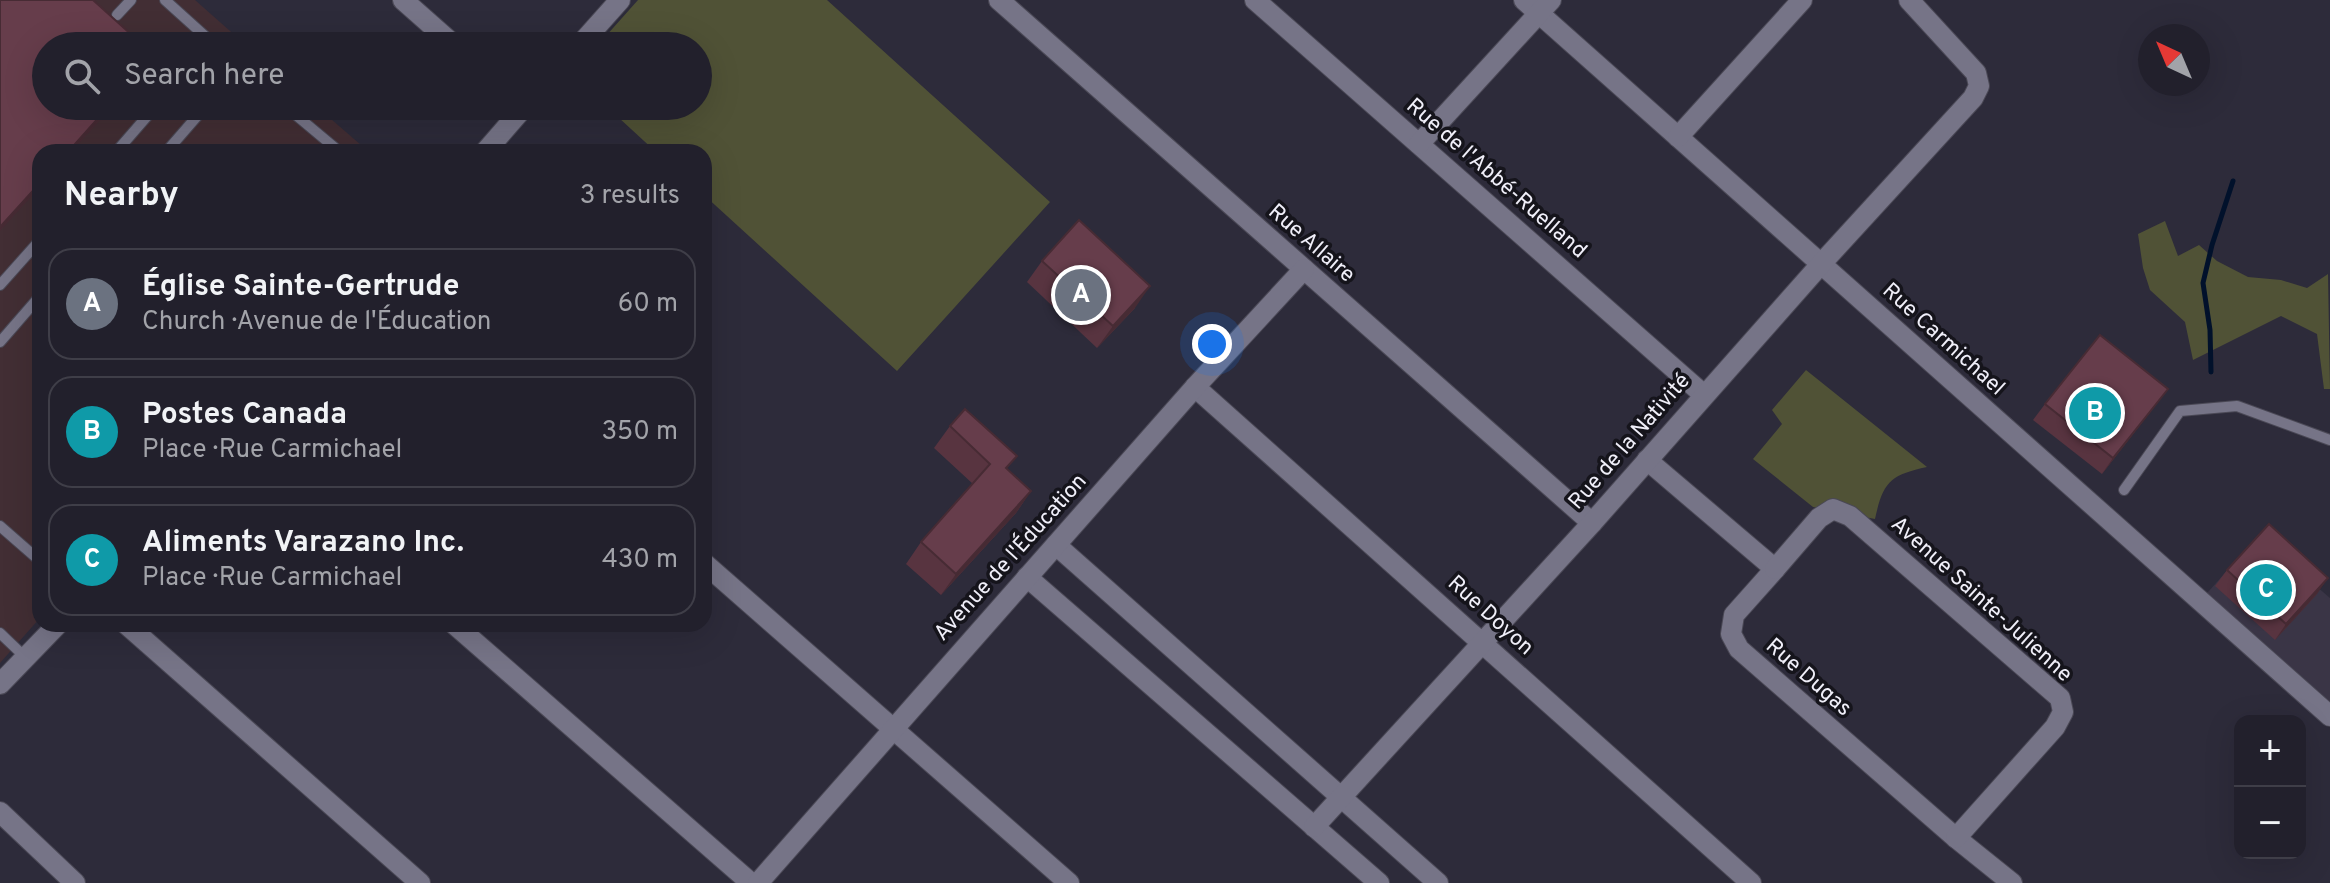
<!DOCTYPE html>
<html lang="en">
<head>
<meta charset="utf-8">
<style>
  :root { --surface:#22202c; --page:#2a2834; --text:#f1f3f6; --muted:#a2a3a9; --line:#3f3e48; --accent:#bca0f2 }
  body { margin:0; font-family:Overpass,sans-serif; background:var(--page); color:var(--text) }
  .controls { position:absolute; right:24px; bottom:24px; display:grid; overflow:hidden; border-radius:16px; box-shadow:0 8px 32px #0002 }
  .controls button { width:72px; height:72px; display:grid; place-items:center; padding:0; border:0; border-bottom:2px solid var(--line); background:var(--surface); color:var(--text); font:40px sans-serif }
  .compass { position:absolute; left:2138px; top:24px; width:72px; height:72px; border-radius:50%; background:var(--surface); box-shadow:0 8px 32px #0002; rotate:316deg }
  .you { position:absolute; left:1212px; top:344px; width:28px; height:28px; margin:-20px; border:6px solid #fff; border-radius:50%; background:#1a73e8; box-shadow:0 0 0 12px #1a73e833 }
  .badge { display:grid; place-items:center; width:52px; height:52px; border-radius:50%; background:var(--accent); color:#fff; font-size:26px; font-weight:700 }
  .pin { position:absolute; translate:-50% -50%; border:4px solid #fff; box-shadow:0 2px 8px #0006 }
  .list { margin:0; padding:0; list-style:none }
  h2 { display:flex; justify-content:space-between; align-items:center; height:104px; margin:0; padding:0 32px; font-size:34px }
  h2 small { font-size:26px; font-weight:400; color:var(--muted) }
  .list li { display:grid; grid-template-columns:52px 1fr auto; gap:24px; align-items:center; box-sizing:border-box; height:112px; margin:0 16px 16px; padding:0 16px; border:2px solid var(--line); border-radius:24px }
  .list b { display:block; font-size:30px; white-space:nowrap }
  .list p { margin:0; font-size:26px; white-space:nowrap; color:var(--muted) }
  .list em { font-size:26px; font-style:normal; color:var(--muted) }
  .icon { flex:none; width:44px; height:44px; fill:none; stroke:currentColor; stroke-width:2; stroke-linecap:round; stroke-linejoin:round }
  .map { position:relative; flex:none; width:2330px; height:883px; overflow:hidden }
  .search { position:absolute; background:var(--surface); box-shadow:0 8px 32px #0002; left:32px; top:32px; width:680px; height:88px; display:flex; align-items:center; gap:20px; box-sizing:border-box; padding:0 28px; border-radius:44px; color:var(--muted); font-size:30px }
  .panel { position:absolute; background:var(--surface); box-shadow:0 8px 32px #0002; left:32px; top:144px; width:680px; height:488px; border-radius:24px }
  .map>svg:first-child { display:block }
  .industrial { fill:#3a3546 }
  .education { fill:#422e34 }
  .green { fill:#505236 }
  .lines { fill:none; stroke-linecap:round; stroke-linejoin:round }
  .stream { stroke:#01112b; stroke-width:5 }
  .service-casing { stroke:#4a4855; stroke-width:12 }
  .minor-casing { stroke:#4a4855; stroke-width:22 }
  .service { stroke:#767487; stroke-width:10 }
  .minor { stroke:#767487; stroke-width:20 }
  .wall { fill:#583440 }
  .shaded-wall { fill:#472b34 }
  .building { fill:#663d4b; stroke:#472b34; stroke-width:2 }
  .labels { text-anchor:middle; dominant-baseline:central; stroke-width:7; stroke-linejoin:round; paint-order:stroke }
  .street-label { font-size:22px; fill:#f0eff9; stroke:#15141b }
</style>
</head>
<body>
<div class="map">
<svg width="2330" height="883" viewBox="0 0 2330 883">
  <rect width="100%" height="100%" fill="#2d2b3a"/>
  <!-- industrial -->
  <polygon class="industrial" points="2258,536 2330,598 2330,716 2200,601"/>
  <!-- education -->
  <polygon class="education" points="0,0 195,0 247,46 46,46 46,106 316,106 369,152 40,152 40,618 0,663"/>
  <!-- green -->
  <g class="green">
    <polygon points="638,0 827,0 1050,202 897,371 704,195 704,152 656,152 606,106 698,106 698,46 597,46"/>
    <polygon points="2165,221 2178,256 2199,245 2217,261 2248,277 2281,280 2307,288 2328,274 2330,389 2324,389 2317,334 2281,316 2193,360 2185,322 2150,290 2143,268 2138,234"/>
    <path d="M1806,370L1927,467C1890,475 1883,482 1875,519L1813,507L1753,459L1782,424L1772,410Z"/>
  </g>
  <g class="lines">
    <!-- stream -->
    <polyline class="stream" points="2211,372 2210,330 2203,283 2212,245 2233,181"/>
    <!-- service casing -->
    <g class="service-casing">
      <g id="service">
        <polyline points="165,0 216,46"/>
        <polyline points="117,15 131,0"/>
        <polyline points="285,106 340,152"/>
        <polyline points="116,152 156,106"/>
        <polyline points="166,152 206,106"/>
        <polyline points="0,285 40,240"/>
        <polyline points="0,342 40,296"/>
        <polyline points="2124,490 2180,411 2237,406 2330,440"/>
        <polyline points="0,526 40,561"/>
        <polyline points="0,633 25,657"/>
      </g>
    </g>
    <!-- minor casing -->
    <g class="minor-casing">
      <g id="minor">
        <polyline points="403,0 455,46"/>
        <polyline points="999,0 1592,523"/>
        <polyline points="1255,0 1704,395"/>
        <polyline points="1524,0 2330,716"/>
        <polyline points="579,46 620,0"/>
        <polyline points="1678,137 1802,0"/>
        <polyline points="1419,144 1551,0"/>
        <polyline points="485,152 525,106"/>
        <polyline points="1195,387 1751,883"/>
        <polyline points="1647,460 1775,569 1734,615 1731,634 1739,649 1956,838 2012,883"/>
        <polyline points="1056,545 1438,883"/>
        <polyline points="704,563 1069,883"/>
        <polyline points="1775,569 1819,518 1833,509 1850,516 2060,698 2063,712 2055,727 1956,838"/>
        <polyline points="1027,577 1379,883"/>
        <polyline points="126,624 420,883"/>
        <polyline points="454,624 751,883"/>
        <polyline points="0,684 58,624"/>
        <polyline points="0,812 75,883"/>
        <polyline points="1314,827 1592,523 1821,264 1973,98 1979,86 1976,73 1909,0"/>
        <polyline points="758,883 1195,387 1304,269"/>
      </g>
    </g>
    <!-- service -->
    <use href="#service" class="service"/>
    <!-- minor -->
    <use href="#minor" class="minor"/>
  </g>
  <!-- wall -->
  <g class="wall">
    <polygon points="1042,261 1135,308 1097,348 1027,282"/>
    <polygon points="2168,389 2102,474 2033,420 2045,404"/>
    <polygon points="950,426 1007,470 1031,491 1016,513 941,595 906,564 921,542 973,484 934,448"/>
    <polygon points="2227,570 2317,594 2275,640 2215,586"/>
  </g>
  <!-- shaded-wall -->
  <g class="shaded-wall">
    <polygon points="109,106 113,106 71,152 68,152"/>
    <polygon points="40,183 40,187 0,231 0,227"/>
    <polygon points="1150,286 1135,308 1097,348 1113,326"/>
    <polygon points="2168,389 2156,405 2102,474 2113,458"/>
    <polygon points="1031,491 1016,513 941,595 956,574"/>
    <polygon points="2328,578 2317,594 2275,640 2286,624"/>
  </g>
  <!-- building -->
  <g class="building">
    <polygon points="0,0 93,0 144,46 46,46 46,106 109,106 68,152 40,152 40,183 0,227"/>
    <polygon points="1079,220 1150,286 1113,326 1042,261"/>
    <polygon points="2100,335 2168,389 2113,458 2045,404"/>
    <polygon points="965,409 1017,456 1006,468 1031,491 956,574 921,542 990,464 950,426"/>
    <polygon points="2269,524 2328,578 2286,624 2227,570"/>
  </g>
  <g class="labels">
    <!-- street labels -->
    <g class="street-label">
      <text transform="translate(1496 179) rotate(41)">Rue de l'Abbé-Ruelland</text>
      <text transform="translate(1311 244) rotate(41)">Rue Allaire</text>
      <text transform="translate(1943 340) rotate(42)">Rue Carmichael</text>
      <text transform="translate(1630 442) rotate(-49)">Rue de la Nativité</text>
      <text transform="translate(1011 558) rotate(-48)">Avenue de l'Éducation</text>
      <text transform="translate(1981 600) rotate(42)">Avenue Sainte-Julienne</text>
      <text transform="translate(1490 616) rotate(42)">Rue Doyon</text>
      <text transform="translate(1808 678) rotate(41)">Rue Dugas</text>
    </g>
  </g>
</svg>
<div class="controls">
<button>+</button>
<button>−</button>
</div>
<svg class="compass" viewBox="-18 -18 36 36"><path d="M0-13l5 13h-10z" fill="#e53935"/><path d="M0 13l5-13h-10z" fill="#a2a3a9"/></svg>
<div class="you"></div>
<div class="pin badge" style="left:1081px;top:295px;background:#6b7280">A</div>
<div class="pin badge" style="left:2095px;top:413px;background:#0f9aa8">B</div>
<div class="pin badge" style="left:2266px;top:590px;background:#0f9aa8">C</div>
<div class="search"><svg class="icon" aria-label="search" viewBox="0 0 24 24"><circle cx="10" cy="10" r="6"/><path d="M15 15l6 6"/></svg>Search here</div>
<section class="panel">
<h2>Nearby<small>3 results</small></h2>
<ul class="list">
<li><span class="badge" style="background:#6b7280">A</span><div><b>Église Sainte-Gertrude</b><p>Church · Avenue de l'Éducation</p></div><em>60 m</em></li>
<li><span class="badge" style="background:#0f9aa8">B</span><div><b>Postes Canada</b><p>Place · Rue Carmichael</p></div><em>350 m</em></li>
<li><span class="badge" style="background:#0f9aa8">C</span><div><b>Aliments Varazano Inc.</b><p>Place · Rue Carmichael</p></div><em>430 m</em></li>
</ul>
</section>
</div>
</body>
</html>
